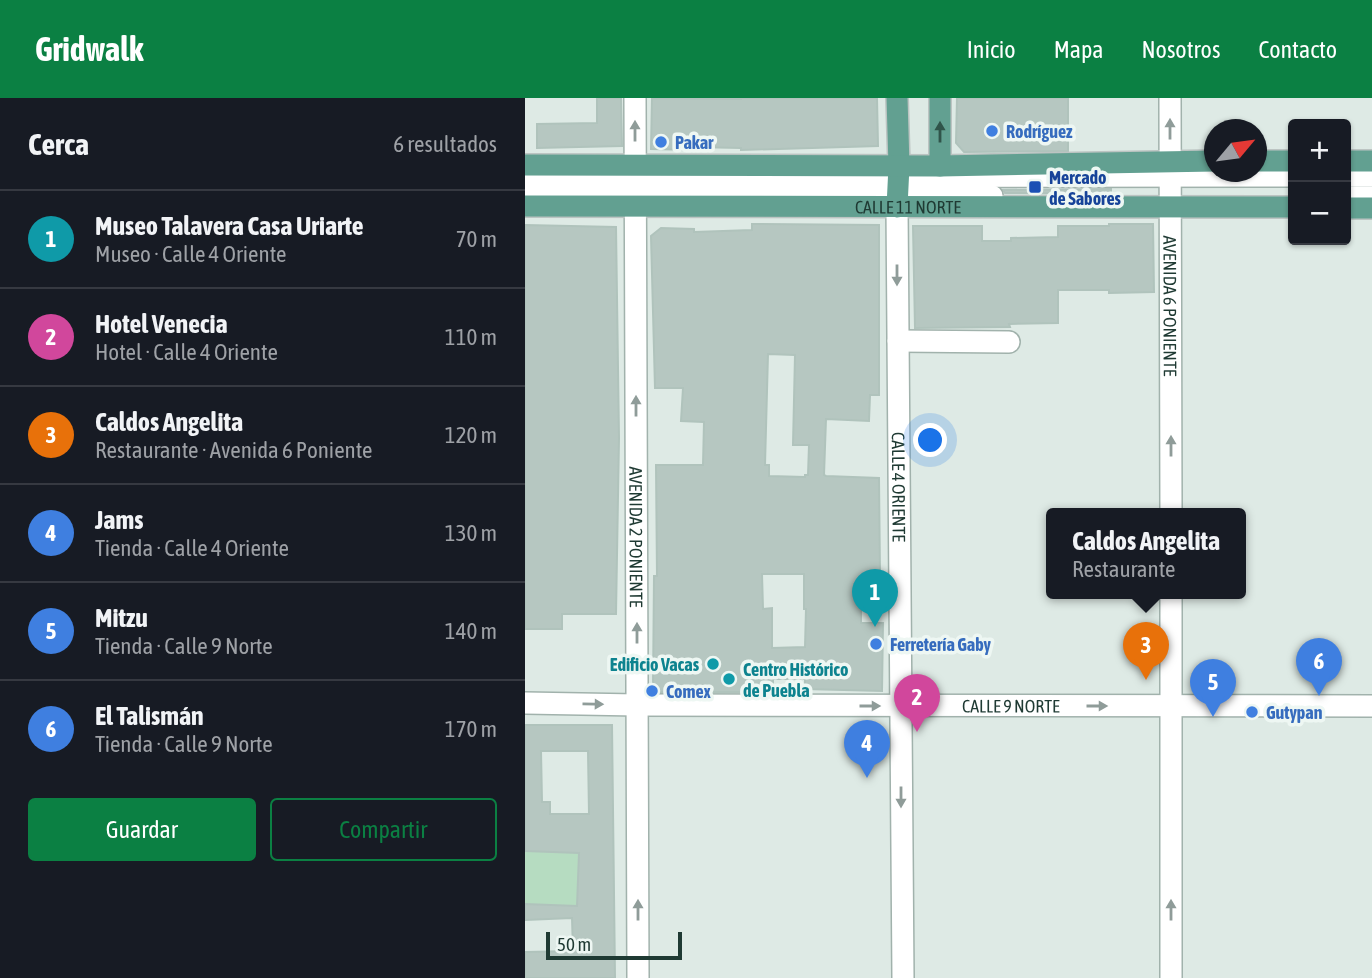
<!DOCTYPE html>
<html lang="es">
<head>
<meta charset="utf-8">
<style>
  :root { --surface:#171b24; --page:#242831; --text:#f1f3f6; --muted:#9ea1a6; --line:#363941; --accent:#0b8043 }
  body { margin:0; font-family:"Asap Condensed",sans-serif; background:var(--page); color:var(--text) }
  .controls { position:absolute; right:21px; top:21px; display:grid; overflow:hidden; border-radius:7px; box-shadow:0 2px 5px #0004 }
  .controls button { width:63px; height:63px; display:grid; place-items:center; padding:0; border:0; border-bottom:2px solid var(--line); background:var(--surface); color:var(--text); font:35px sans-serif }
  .compass { position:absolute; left:679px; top:21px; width:63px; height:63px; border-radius:50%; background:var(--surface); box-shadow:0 2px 5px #0004; rotate:61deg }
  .scale { position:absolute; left:21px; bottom:18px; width:136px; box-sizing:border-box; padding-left:7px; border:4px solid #1f3a33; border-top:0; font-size:19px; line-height:24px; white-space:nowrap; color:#1f3a33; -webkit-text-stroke:5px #eef7f3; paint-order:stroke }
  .you { position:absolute; left:406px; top:343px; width:24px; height:24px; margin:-18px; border:5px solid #fff; border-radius:50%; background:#1a73e8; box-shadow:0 0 0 10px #1a73e833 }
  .badge { display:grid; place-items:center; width:46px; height:46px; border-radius:50%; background:var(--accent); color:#fff; font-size:23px; font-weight:700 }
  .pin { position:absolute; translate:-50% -58px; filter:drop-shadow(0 2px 4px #0008) }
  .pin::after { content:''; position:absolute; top:37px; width:24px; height:21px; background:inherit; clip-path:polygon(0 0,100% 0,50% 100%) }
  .popup { position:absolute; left:521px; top:410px; width:200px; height:91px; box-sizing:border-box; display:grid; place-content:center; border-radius:7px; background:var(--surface); filter:drop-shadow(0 2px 5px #0005); font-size:23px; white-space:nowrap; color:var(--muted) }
  .popup b { font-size:26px; color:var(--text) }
  .popup::after { content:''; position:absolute; left:50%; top:100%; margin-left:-14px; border:14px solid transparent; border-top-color:var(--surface) }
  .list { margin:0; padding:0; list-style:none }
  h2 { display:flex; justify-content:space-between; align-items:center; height:91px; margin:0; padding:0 28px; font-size:30px }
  h2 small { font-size:23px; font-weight:400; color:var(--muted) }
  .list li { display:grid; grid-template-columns:46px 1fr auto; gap:21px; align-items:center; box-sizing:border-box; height:98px; padding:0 28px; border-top:2px solid var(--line) }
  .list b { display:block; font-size:26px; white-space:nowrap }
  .list p { margin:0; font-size:23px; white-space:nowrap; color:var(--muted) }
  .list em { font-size:23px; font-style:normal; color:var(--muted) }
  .actions { display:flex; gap:14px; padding:21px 28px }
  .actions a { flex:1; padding:16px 0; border:2px solid var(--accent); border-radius:7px; text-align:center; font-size:24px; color:var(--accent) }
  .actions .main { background:var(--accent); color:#fff }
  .map { position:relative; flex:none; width:847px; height:880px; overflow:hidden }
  header { display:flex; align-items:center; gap:42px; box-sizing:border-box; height:98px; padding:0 35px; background:var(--accent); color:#fff }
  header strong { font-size:33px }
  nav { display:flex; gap:38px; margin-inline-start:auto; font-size:24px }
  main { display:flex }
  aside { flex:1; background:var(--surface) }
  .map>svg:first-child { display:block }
  .green { fill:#b6dcc1 }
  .building { fill:#b6c7c1; stroke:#b0c3bc; stroke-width:2; fill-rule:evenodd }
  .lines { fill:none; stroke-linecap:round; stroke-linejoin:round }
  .minor-casing { stroke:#a1b2ac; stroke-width:24 }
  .major-casing { stroke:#bcc4c2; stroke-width:24 }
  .minor { stroke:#fff; stroke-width:21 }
  .major { stroke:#62a091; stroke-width:21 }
  .oneway { fill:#8f9c99 }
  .oneway2 { fill:#30544a }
  .shop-dot { fill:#3f7fe0; stroke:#eef7f3; stroke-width:2.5 }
  .transit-dot { fill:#1a4fb4; stroke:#eef7f3; stroke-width:2.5 }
  .culture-dot { fill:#0f9aa8; stroke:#eef7f3; stroke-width:2.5 }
  .labels { text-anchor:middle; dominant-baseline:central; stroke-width:7; stroke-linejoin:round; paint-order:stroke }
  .shop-label { font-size:18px; font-weight:bold; fill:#366cbe; stroke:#eef7f3; text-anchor:start }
  .transit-label { font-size:18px; font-weight:bold; fill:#164399; stroke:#eef7f3; text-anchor:start }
  .street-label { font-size:18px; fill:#1f3a33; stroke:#eef7f3 }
  .culture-label { font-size:18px; font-weight:bold; fill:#0d838f; stroke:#eef7f3; text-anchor:end }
</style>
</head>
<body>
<header>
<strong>Gridwalk</strong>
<nav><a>Inicio</a><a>Mapa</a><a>Nosotros</a><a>Contacto</a></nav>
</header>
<main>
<aside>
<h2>Cerca<small>6 resultados</small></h2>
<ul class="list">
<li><span class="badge" style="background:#0f9aa8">1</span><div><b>Museo Talavera Casa Uriarte</b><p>Museo · Calle 4 Oriente</p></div><em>70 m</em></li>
<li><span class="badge" style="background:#d1479c">2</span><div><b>Hotel Venecia</b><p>Hotel · Calle 4 Oriente</p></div><em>110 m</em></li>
<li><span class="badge" style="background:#e8710a">3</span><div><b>Caldos Angelita</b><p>Restaurante · Avenida 6 Poniente</p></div><em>120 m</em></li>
<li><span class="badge" style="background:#3f7fe0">4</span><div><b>Jams</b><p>Tienda · Calle 4 Oriente</p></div><em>130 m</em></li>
<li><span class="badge" style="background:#3f7fe0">5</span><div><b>Mitzu</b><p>Tienda · Calle 9 Norte</p></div><em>140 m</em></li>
<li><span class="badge" style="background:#3f7fe0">6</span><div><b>El Talismán</b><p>Tienda · Calle 9 Norte</p></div><em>170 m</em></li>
</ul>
<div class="actions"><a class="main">Guardar</a><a>Compartir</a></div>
</aside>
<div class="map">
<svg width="847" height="880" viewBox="0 0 847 880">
  <rect width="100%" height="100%" fill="#deeae5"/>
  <!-- green -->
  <polygon class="green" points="0,753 54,755 52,808 0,806"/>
  <!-- building -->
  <g class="building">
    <polygon points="72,0 96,0 97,48 12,50 12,26 72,25"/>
    <polygon points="127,0 216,1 216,0 352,0 353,48 216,52 216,50 169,49 169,52 126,51"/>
    <polygon points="432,0 543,0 543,53 439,54 431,45"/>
    <polygon points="586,91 586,96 480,95 478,92"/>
    <path d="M227,126L354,127V297H345L344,323L301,321L299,377L301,378L354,380L355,478L336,477V525H358L357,593L280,591V581H248V594H133L128,590L129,478H132L131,367H178L179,324L156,323L158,290H130L126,138L136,130L169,131V134L227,132ZM243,256L270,257L268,347H284L283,377H280V379L244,378V367H240ZM237,476H279V511H281L280,549L247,550V510L238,511Z"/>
    <polygon points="584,126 628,126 629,194 584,195 584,192 533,192 533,225 484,226 485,229 390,230 388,128 457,128 457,143 486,143 486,140 533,139 533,128 584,128"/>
    <polygon points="0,127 91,129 94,340 91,516 37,516 37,531 0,531"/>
    <path d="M0,627H87L90,880H0V854L48,853L47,820L0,822V806L52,808L54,755L0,753ZM16,653H63L64,716H25V704H17Z"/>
  </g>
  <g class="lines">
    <!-- minor casing -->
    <g class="minor-casing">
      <g id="minor">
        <path id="s1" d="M110,0L113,880"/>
        <path id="s2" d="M645,0L646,416"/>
        <polyline points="821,78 847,78"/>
        <polyline points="0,79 768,78"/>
        <polyline points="0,95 467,98"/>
        <polyline points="821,99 847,99"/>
        <path id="s3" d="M372,109L378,880"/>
        <polyline points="373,243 484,244"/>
        <path id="s4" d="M0,605L112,607L847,608"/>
        <polyline points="646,880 646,496"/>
      </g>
    </g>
    <!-- major casing -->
    <g class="major-casing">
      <g id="major">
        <polyline points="372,0 374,68 372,109"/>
        <polyline points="732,63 768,63"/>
        <polyline points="821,63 847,63"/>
        <polyline points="0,67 415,68 690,63"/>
        <polyline points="415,68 415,0"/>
        <path id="s5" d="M0,108L768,109"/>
        <polyline points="821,110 847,110"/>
      </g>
    </g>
    <!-- minor -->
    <use href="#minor" class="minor"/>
    <!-- major -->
    <use href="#major" class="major"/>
  </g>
  <!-- one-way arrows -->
  <defs><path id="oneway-solid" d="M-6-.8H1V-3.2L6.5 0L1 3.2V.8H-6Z" transform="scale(1.75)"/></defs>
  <g class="oneway">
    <use href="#oneway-solid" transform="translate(645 31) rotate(-90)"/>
    <use href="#oneway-solid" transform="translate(110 33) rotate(-90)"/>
    <use href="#oneway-solid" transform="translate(372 177) rotate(90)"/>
    <use href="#oneway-solid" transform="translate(111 308) rotate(-90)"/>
    <use href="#oneway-solid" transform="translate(646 348) rotate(-90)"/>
    <use href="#oneway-solid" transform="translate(112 535) rotate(-90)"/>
    <use href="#oneway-solid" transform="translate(68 606) rotate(1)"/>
    <use href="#oneway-solid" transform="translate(345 608)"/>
    <use href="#oneway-solid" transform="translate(572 608)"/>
    <use href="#oneway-solid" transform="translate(376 699) rotate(90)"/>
    <use href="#oneway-solid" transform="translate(113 812) rotate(-90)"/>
    <use href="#oneway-solid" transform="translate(646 812) rotate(-90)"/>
  </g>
  <use class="oneway2" href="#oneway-solid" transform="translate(415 34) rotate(-90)"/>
  <!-- markers -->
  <g class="shop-dot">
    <circle cx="467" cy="33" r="7"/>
    <circle cx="136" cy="44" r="7"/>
    <circle cx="351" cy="546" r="7"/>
    <circle cx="127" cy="593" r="7"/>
    <circle cx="727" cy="614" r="7"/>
  </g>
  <rect class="transit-dot" x="503" y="82" width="14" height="14" rx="3.5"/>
  <g class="culture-dot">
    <circle cx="188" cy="566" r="7"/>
    <circle cx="204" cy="581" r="7"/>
  </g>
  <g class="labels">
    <!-- shop labels -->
    <g class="shop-label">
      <text x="481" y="33">Rodríguez</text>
      <text x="150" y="44">Pakar</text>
      <text x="365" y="546">Ferretería Gaby</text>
      <text x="141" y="593">Comex</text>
      <text x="741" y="614">Gutypan</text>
    </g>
    <!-- transit labels -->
    <g class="transit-label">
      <text x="524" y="79">Mercado<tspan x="524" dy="21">de Sabores</tspan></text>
    </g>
    <!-- street labels -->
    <g class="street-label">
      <text stroke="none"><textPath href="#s5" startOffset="383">CALLE 11 NORTE</textPath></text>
      <text stroke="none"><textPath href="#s2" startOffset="208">AVENIDA 6 PONIENTE</textPath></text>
      <text stroke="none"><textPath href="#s3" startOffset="280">CALLE 4 ORIENTE</textPath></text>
      <text stroke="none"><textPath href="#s1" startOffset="439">AVENIDA 2 PONIENTE</textPath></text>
      <text stroke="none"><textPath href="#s4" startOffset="486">CALLE 9 NORTE</textPath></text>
    </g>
    <!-- culture labels -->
    <g class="culture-label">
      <text x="174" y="566">Edificio Vacas</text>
      <text x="218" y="571" text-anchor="start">Centro Histórico<tspan x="218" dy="21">de Puebla</tspan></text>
    </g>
  </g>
</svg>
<div class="controls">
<button>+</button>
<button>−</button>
</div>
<svg class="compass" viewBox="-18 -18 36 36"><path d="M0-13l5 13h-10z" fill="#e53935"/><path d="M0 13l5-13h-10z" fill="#9ea1a6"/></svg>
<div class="scale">50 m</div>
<div class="you"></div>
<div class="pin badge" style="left:350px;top:529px;background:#0f9aa8">1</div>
<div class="pin badge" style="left:392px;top:634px;background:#d1479c">2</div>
<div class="pin badge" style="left:621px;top:582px;background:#e8710a">3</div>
<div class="popup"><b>Caldos Angelita</b>Restaurante</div>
<div class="pin badge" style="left:342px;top:680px;background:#3f7fe0">4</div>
<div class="pin badge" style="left:688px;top:619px;background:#3f7fe0">5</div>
<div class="pin badge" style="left:794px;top:598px;background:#3f7fe0">6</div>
</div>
</main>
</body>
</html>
